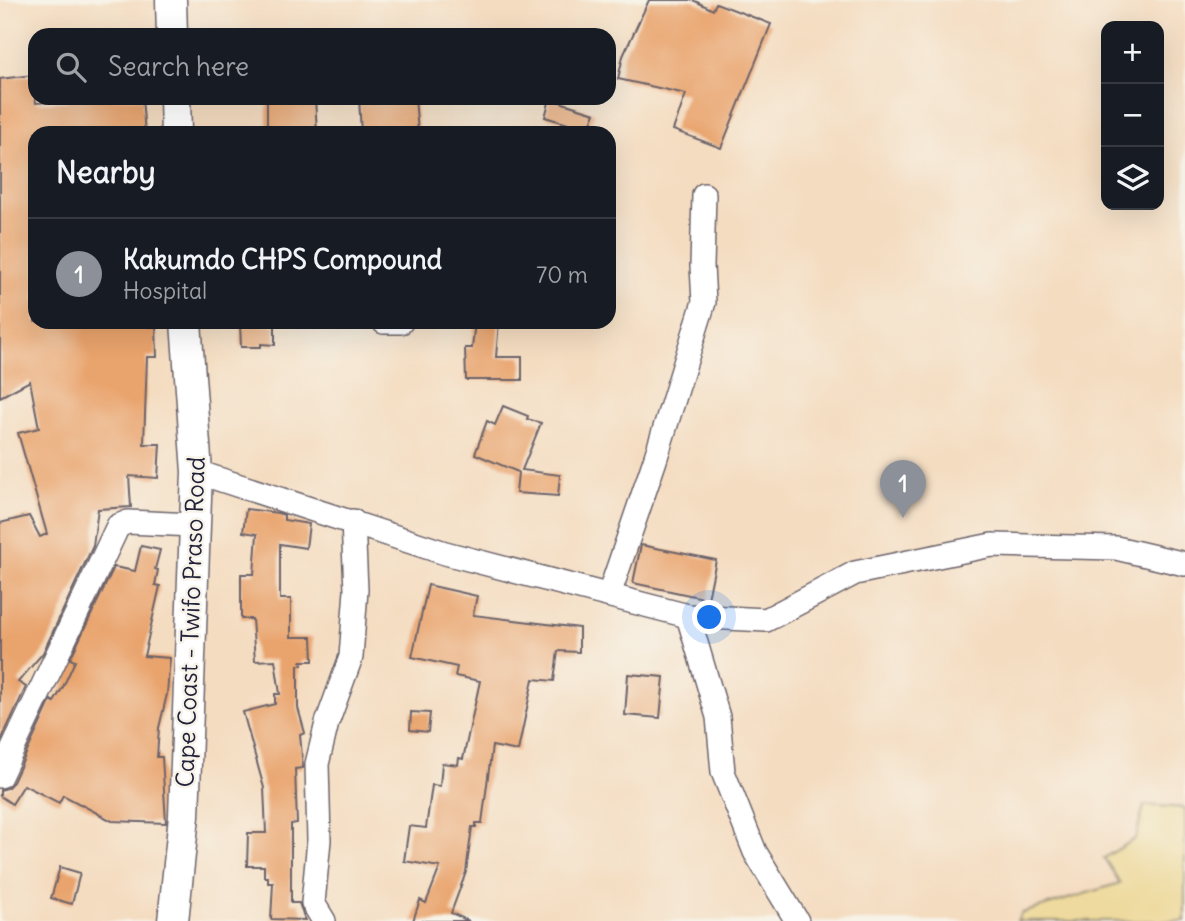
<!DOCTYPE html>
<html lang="en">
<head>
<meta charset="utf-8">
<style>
  :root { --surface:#171b24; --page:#20242c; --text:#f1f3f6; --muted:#9ea1a6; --line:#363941; --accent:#8c9099 }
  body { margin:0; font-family:Delius,sans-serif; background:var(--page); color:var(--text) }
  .controls { position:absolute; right:21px; top:21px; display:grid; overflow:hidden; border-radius:14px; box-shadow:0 7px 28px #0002 }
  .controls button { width:63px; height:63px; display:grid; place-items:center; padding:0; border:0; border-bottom:2px solid var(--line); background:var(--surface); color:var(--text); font:35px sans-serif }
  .you { position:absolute; left:710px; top:618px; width:24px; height:24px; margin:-18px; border:5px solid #fff; border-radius:50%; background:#1a73e8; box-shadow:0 0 0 10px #1a73e833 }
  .badge { display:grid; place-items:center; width:46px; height:46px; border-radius:50%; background:var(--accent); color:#fff; font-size:23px; font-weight:700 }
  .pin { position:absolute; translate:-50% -58px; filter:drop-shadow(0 2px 4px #0008) }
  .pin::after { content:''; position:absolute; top:37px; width:24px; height:21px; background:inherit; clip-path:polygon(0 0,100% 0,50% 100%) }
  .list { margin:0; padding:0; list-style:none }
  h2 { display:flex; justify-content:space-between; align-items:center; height:91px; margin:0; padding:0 28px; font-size:30px }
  h2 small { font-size:23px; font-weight:400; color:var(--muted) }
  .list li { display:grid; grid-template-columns:46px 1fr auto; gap:21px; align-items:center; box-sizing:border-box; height:112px; padding:0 28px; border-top:2px solid var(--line) }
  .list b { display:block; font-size:26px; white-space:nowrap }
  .list p { margin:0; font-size:23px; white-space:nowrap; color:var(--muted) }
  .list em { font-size:23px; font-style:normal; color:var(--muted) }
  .icon { flex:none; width:38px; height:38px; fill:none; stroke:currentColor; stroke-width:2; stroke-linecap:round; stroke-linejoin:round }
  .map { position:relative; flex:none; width:1185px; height:921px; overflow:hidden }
  .search { position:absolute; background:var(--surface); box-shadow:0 7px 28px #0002; left:28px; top:28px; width:588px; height:77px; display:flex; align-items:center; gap:18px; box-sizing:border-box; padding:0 24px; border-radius:21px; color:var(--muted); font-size:26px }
  .panel { position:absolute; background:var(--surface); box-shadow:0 7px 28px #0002; left:28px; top:126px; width:588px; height:203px; border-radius:21px }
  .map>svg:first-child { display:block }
  .sand { fill:#eeda9e; stroke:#887e6c; stroke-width:2 }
  .building { fill:#e9a36c }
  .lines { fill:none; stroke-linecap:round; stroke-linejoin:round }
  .minor-casing { stroke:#6c636a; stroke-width:26 }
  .major-casing { stroke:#6c636a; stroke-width:33 }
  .minor { stroke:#fff; stroke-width:23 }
  .major { stroke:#fff; stroke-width:30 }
  .labels { text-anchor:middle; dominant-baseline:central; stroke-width:5; stroke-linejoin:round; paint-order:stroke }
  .street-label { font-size:24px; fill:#22223b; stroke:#f7f3e8 }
</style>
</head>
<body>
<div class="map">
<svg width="1185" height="921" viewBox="0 0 1185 921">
  <rect width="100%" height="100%" fill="#f7f3e8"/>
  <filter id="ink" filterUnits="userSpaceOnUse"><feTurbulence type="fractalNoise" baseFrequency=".0143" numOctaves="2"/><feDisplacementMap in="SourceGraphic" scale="14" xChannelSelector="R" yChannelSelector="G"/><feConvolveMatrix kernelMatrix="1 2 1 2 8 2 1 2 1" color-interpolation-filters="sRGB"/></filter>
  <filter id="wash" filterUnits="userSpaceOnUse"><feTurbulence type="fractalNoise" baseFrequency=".00686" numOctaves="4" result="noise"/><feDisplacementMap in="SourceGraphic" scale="28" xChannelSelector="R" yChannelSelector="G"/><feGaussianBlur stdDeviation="1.57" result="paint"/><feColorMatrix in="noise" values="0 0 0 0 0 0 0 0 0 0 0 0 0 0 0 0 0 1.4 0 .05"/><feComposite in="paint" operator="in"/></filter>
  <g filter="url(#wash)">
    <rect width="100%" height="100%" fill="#f4dcc0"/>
    <!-- sand -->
    <polygon class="sand" points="1144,805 1185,808 1185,921 1017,921 1022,913 1120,883 1104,858 1136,838"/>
    <g id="blocks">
      <!-- building -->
      <g class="building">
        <polygon points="649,0 693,0 713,10 716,3 771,24 721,148 673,130 686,94 618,79 623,56"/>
        <polygon points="33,75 36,103 68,101 68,99 142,98 145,133 35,133 35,322 148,322 149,327 156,326 157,357 147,357 144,444 160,444 158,478 129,476 131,507 98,509 93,546 43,653 18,682 26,687 0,743 0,523 29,516 40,537 47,534 18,433 39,428 30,381 0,397 0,79"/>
        <polygon points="267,98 315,98 317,133 267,133"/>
        <polygon points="359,98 415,98 418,132 361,133"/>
        <polygon points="550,99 595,113 588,130 545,117"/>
        <polygon points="260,322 260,325 275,325 275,345 261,344 261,347 241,347 240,323"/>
        <polygon points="475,322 499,322 496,357 522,357 522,380 466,380 465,348 472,348"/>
        <polygon points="503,406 528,416 527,419 541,423 522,470 560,475 558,496 516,493 518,472 475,454 487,421 495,425"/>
        <polygon points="246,509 278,513 284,515 284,520 309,524 306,548 280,544 280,599 291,599 291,637 312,637 313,661 301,661 302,665 298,665 298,708 305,733 300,735 303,768 295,769 297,823 291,824 291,903 299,903 305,920 271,919 273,883 268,883 268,877 264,877 264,866 247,866 248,833 266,833 264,788 243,712 275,704 275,694 280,694 275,660 255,661 252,619 241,619 241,574 254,574 257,534 243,532"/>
        <polygon points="641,545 716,560 708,599 633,583"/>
        <polygon points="141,546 160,550 155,569 158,570 155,585 160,586 144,656 170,658 167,694 159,728 157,757 162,757 166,823 112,821 63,795 59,803 24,785 12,804 0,796 0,790 7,788 13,782 51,700 54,702 63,687 75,661 70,659 114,567 135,571"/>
        <polygon points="428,585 477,596 473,615 579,628 579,652 558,651 554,681 533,679 518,751 492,746 482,823 476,823 476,827 472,827 466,872 451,913 469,921 413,921 420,900 426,903 440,867 404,861 409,826 426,828 432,785 440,786 442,763 458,765 459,758 463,759 480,681 455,676 457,667 412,657"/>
        <polygon points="628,674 664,677 660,718 625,715"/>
        <polygon points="411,712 430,713 428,732 410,730"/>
        <polygon points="60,867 80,873 72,904 51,898"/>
      </g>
    </g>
  </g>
  <g filter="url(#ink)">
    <use href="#blocks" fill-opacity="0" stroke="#6c636a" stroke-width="2"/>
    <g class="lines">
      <!-- minor casing -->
      <g class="minor-casing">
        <g id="minor">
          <polyline points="384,322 401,322"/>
          <polyline points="197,472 445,553 688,616 766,620 855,573 992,545 1116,548 1185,564"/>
          <polyline points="609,595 655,460 704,302 702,266 704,195"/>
          <polyline points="688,616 718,717 723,772 755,852 797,921"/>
          <polyline points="0,776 118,526 128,522 193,525"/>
          <polyline points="324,921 313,903 319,840 317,764 327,723 351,657 356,590 353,521"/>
        </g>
      </g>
      <!-- major casing -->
      <g class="major-casing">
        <g id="major">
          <polyline points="171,0 172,35"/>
          <polyline points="175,98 176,133"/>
          <polyline points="173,921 184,816 197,472 186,322"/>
        </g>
      </g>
      <!-- minor -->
      <use href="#minor" class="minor"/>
      <!-- major -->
      <use href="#major" class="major"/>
    </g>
  </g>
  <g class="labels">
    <!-- street labels -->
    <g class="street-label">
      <text transform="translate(190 622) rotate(-88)">Cape Coast - Twifo Praso Road</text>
    </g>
  </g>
</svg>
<div class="controls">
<button>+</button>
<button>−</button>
<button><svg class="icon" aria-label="layers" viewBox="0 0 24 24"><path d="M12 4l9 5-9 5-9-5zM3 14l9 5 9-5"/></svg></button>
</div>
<div class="you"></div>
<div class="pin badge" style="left:903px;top:518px">1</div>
<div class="search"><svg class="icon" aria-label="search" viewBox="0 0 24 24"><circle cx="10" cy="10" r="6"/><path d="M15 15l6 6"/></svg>Search here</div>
<section class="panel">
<h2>Nearby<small></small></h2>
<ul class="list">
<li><span class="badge">1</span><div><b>Kakumdo CHPS Compound</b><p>Hospital</p></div><em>70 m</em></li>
</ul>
</section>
</div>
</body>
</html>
